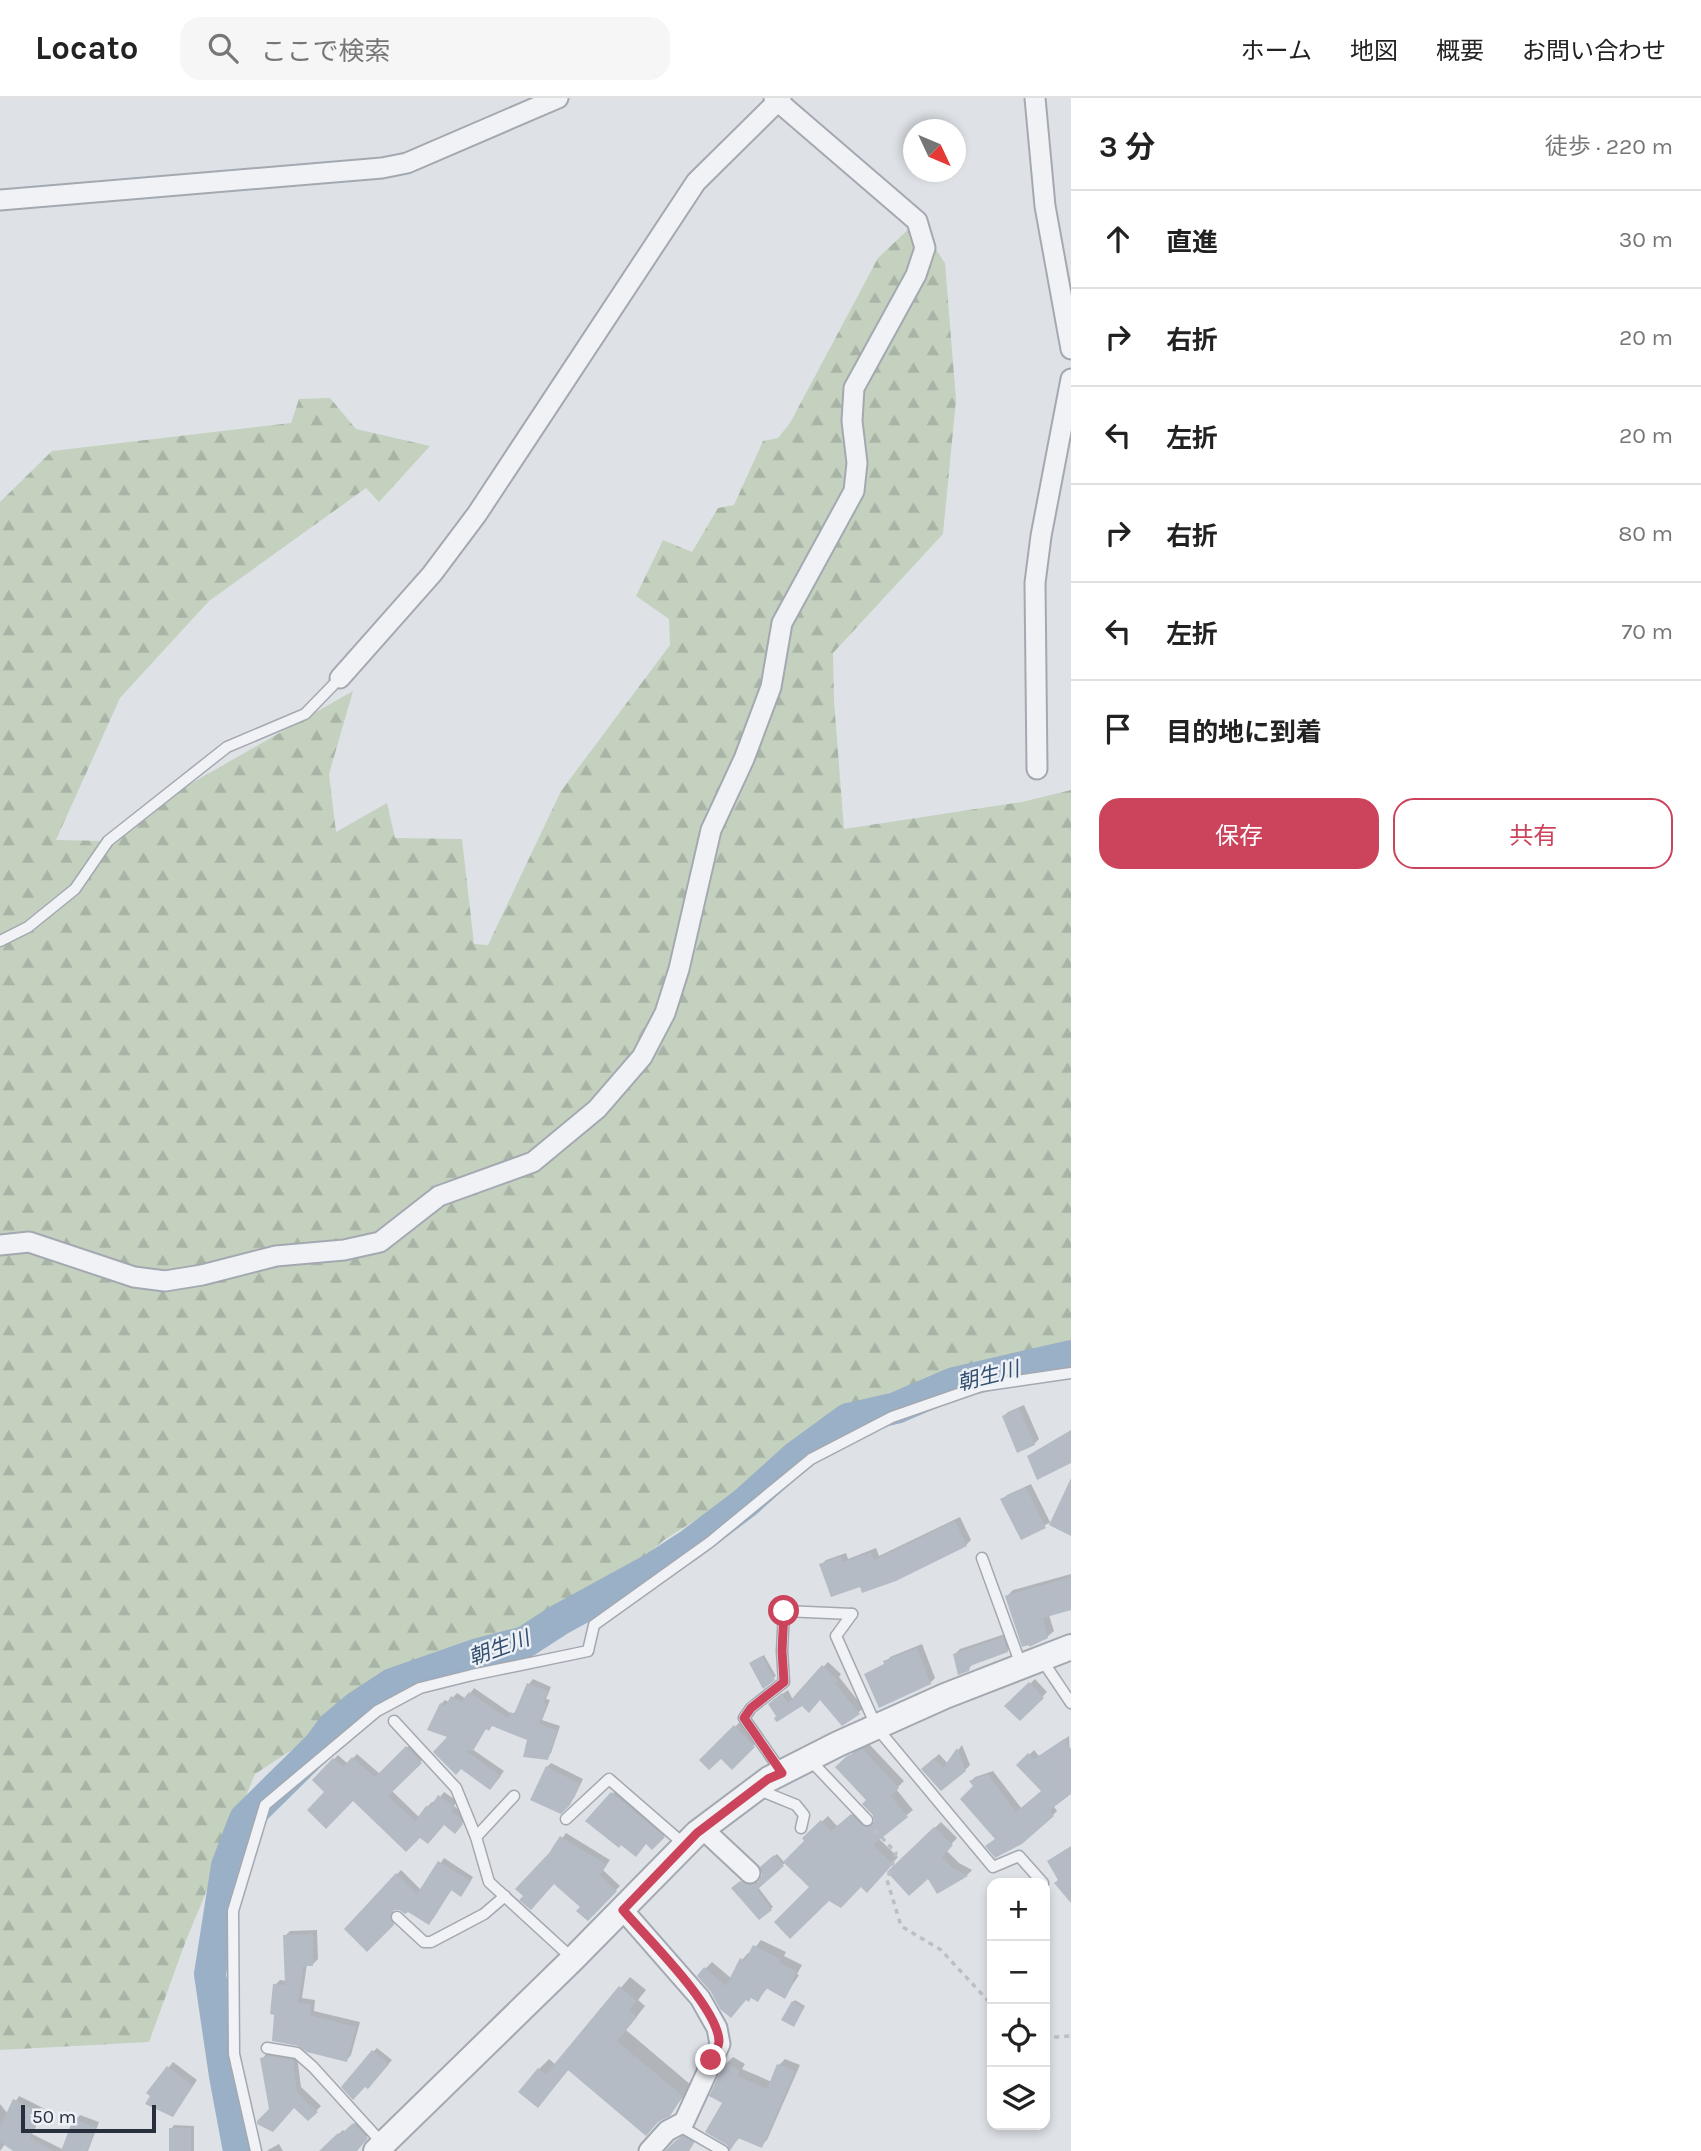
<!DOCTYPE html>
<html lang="ja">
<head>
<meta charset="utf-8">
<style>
  :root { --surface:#fff; --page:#f6f6f6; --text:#222; --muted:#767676; --line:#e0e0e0; --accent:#cb445b }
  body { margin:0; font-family:Karla,"Noto Sans JP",sans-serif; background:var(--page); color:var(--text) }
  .controls { position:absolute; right:21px; bottom:21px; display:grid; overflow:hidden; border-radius:14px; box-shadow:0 4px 10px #0003 }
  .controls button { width:63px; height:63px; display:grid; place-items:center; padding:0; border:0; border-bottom:2px solid var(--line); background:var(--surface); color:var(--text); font:35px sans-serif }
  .compass { position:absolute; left:903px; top:21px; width:63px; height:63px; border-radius:50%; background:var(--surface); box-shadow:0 4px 10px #0003; rotate:134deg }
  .scale { position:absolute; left:21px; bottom:18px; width:135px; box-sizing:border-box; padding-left:7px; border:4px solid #28303e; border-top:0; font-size:19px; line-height:24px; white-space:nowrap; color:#28303e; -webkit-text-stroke:5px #edf1f5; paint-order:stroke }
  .stop { position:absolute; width:21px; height:21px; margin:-16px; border:5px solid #cb445b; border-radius:50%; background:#fff }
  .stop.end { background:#cb445b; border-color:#fff; box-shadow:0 2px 7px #0008 }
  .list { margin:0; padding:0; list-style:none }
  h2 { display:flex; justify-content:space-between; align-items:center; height:91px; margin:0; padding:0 28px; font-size:30px }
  h2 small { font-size:23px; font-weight:400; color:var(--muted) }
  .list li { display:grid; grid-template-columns:46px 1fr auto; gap:21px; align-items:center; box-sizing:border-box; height:98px; padding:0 28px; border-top:2px solid var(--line) }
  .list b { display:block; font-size:26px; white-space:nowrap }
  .list em { font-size:23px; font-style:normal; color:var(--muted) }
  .actions { display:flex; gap:14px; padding:21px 28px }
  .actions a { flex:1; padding:16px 0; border:2px solid var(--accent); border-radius:21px; text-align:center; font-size:24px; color:var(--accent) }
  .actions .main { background:var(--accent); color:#fff }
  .icon { flex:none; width:38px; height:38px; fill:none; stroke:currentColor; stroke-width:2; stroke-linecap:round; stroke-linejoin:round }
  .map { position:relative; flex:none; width:1071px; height:2053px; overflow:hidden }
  header { display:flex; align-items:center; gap:42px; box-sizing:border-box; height:98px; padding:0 35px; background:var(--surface); border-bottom:2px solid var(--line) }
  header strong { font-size:33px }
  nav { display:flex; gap:38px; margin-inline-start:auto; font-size:24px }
  .search { width:490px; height:63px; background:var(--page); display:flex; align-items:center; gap:18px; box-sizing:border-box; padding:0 24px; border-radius:21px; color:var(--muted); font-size:26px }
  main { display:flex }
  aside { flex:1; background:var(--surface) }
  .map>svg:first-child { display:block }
  .forest { fill:url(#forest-firs) }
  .shadow { fill:#0003 }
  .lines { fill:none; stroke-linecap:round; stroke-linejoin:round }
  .river { stroke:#99b0c7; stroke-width:32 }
  .building { fill:#b5bbc4 }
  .service-casing { stroke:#a4a9b1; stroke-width:13 }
  .minor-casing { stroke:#a4a9b1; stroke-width:23 }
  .tertiary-casing { stroke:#a4a9b1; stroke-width:28 }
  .path { stroke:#bcc0c6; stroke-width:3.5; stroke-dasharray:5 5; stroke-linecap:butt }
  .service { stroke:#f0f2f6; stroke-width:10 }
  .minor { stroke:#f0f2f6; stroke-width:19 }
  .tertiary { stroke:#f0f2f6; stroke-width:24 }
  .route { stroke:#cb445b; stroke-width:9 }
  .labels { text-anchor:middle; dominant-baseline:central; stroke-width:5; stroke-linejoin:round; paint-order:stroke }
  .water-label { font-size:21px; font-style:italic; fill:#334f70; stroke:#edf1f5 }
</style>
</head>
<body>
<header>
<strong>Locato</strong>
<div class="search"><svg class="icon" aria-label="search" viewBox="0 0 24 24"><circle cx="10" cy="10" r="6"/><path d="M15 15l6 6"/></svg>ここで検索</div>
<nav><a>ホーム</a><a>地図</a><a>概要</a><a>お問い合わせ</a></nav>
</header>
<main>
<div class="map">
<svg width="1071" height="2053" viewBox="0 0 1071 2053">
  <defs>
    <pattern id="forest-firs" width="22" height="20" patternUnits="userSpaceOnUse" patternTransform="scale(1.75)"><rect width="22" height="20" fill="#c4d1bf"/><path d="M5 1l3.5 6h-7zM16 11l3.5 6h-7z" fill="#a8b4a5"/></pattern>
  </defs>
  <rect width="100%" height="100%" fill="#dee2e7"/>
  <!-- forest -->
  <polygon class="forest" points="917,123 945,165 956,302 943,436 833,555 834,603 844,731 1022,704 1071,692 1071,1247 1017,1270 954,1285 819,1344 664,1442 562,1528 429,1562 255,1676 185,1845 149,1944 0,1952 0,404 52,353 291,325 299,301 330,300 356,331 430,348 379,404 366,390 209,503 120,600 56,742 108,743 155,706 353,593 329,676 336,734 387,705 395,740 462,741 474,846 488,847 561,693 670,547 669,521 636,498 663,442 692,454 718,410 734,407 763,343 778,340 790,325 878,160"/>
  <!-- shadow -->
  <g class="shadow">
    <polygon points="1024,1307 1039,1341 1034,1346 1004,1318 1008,1314"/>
    <polygon points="1031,1386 1051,1426 1071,1388 1071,1431 1068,1434 1049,1425 1022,1440 1002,1402 1007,1397"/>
    <polygon points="960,1419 971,1442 966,1447 861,1486 821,1467 826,1462 846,1455 848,1461 876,1450 879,1458"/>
    <polygon points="1071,1476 1071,1511 1049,1517 1054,1533 1047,1539 1007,1498 1013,1492"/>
    <polygon points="1008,1535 1012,1548 1007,1553 973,1566 968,1571 955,1556 960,1551"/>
    <polygon points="922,1546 935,1580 930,1585 866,1576 886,1565 890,1559"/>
    <polygon points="764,1557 776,1578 763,1588 753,1563"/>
    <polygon points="828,1564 841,1576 839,1579 864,1610 842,1626 820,1599 778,1618 775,1601 788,1592 793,1602"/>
    <polygon points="533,1581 551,1589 546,1601 550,1602 542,1622 560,1628 551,1655 547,1660 529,1641 493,1626 487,1629 472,1651 504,1673 494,1686 450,1638 441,1606 445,1602 449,1604 457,1595 466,1601 474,1590 512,1616 518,1612 529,1586"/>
    <polygon points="1035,1581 1047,1594 1020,1621 1007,1608"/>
    <polygon points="740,1624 758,1643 732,1669 721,1658 701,1662"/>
    <polygon points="1069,1638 1071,1694 1053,1707 1057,1713 1053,1717 997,1740 976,1688 971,1683 975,1679 993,1673 1022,1711 1043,1693 1019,1667 1034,1652 1039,1658"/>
    <polygon points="412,1645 425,1659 391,1692 420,1720 427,1709 432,1704 436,1704 444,1694 457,1703 454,1708 464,1716 466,1720 459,1729 444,1725 420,1737 353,1700 327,1694 315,1682 338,1657 348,1666 357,1656 380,1676"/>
    <polygon points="869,1646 904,1683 896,1691 913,1712 878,1740 898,1759 873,1786 861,1787 829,1800 811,1789 786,1764 758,1789 773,1809 759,1820 734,1790 744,1782 751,1786 761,1783 764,1777 762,1769 777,1756 785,1765 807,1743 804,1741 828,1718 838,1729 858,1711 871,1724 875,1724 868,1702 838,1669 855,1653"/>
    <polygon points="962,1647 970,1667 965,1672 923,1671 939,1656 948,1666"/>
    <polygon points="551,1665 583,1681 574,1700 560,1714 547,1669"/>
    <polygon points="616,1692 666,1735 652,1750 646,1744 588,1722"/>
    <polygon points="941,1724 957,1740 946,1752 959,1765 972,1772 967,1777 937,1794 929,1778 889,1774"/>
    <polygon points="566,1735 610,1762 603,1772 620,1788 588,1820 551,1756"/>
    <polygon points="444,1760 473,1779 465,1792 452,1791 433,1821 408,1811 395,1810 393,1813 398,1821 367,1852 346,1830 401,1772 422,1793"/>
    <polygon points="317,1832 318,1861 313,1866 307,1866 302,1900 315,1902 314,1913 360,1924 351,1957 347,1962 275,1887 280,1882 286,1883 285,1838 290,1833"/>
    <polygon points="761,1842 786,1854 784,1858 802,1867 797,1876 799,1877 785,1898 768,1889 758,1902 752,1899 746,1900 737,1911 705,1871 712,1864 732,1881 742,1862 748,1855 750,1856"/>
    <polygon points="630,1879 646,1892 638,1902 645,1908 626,1932 691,1987 687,1996 646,2035 569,1971 547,1998 539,1971 549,1961 556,1967"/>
    <polygon points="795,1902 805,1908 795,1925 793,1904"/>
    <polygon points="377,1950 392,1962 372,1985 374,1953"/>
    <polygon points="276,1954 297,1958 301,1989 321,2008 308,2021 294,2008 271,2011 262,1961 266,1956"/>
    <polygon points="733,1959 745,1966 742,1971 772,1984 779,1967 785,1961 800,1967 767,2042 761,2048 740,2039 731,2050 724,2004 727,1965"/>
    <polygon points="173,1964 197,1982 173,2017 149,1995"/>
    <polygon points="19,1998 45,2011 32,2036 64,2052 75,2022 80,2017 99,2024 88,2053 16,2053 5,2046 0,2053 0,2006 8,2016"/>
    <polygon points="359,2021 371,2034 352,2053 321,2053 343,2032 346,2034"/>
    <polygon points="174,2027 194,2028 194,2053 170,2053 171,2031"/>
    <polygon points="689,2035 697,2039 689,2053 668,2053 682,2038"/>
    <polygon points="279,2046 283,2053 267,2053 268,2052"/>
  </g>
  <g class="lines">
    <!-- river -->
    <polyline class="river" points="239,2053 225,1978 210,1876 227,1768 245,1721 319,1648 332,1630 357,1609 392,1586 475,1557 525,1544 559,1522 654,1470 688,1448 745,1405 796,1359 848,1321 896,1310 954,1285 1071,1258"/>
  </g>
  <!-- building -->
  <g class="building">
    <polygon points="1019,1310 1035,1347 1017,1355 1002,1318"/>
    <polygon points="1071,1332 1071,1365 1037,1382 1027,1358"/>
    <polygon points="1071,1380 1071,1438 1049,1427"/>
    <polygon points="1026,1389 1046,1430 1021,1442 1000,1401"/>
    <polygon points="955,1423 967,1448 896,1483 862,1495 860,1489 831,1499 819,1466 841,1458 843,1464 871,1454 874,1462"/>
    <polygon points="1071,1479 1071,1512 1043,1520 1048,1540 1029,1549 1029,1547 1022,1549 1005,1498"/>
    <polygon points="1003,1539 1008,1554 970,1568 969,1573 958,1577 953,1556"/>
    <polygon points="917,1550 931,1586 879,1610 864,1576 884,1566 883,1563"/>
    <polygon points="762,1558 775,1582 763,1591 749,1565"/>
    <polygon points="822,1567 838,1582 835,1585 860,1616 842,1628 820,1602 809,1615 802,1608 777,1624 774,1621 776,1618 768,1606 782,1595 788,1605"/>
    <polygon points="1029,1584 1044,1600 1020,1623 1004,1608"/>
    <polygon points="527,1585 548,1593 543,1605 547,1606 539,1626 557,1632 548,1662 523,1659 527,1642 492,1628 489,1633 486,1631 473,1653 465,1652 501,1678 490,1692 461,1671 456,1677 433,1654 447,1639 427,1632 440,1605 445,1608 451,1598 461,1604 469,1594 508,1620 511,1614 514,1616"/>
    <polygon points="734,1627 755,1649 732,1672 721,1661 709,1672 699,1662"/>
    <polygon points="1064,1641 1071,1651 1071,1696 1050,1712 1054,1718 1022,1746 995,1760 985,1748 995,1741 960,1701 973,1688 969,1683 988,1676 1016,1714 1041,1693 1016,1667 1028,1655 1034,1661"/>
    <polygon points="406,1648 422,1665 388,1698 415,1723 426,1708 431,1708 438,1697 454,1708 451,1713 460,1720 463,1726 455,1736 444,1727 428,1746 420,1740 406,1754 353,1703 326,1731 307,1712 324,1694 312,1682 333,1660 343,1669 352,1659 375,1679"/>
    <polygon points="957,1650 966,1673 941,1693 921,1671 934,1660 943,1670"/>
    <polygon points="863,1651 899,1690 891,1698 908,1719 873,1747 893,1766 867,1795 861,1789 841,1810 829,1803 790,1841 774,1824 809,1789 783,1764 804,1743 802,1740 821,1722 831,1733 851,1716 864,1729 869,1729 874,1725 873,1717 862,1706 866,1702 835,1669 847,1658"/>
    <polygon points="546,1668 580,1686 570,1707 561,1716 530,1702"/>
    <polygon points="611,1694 665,1739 652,1752 646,1746 636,1759 621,1747 619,1750 585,1723"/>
    <polygon points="934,1729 953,1747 942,1759 953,1770 968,1778 937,1796 928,1781 909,1798 887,1774"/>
    <polygon points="560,1738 607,1767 600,1777 617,1793 588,1823 576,1813 580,1809 554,1786 531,1812 519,1802 523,1798 515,1791 549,1755"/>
    <polygon points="1071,1748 1071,1805 1054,1785 1058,1782 1047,1763"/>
    <polygon points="774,1757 784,1768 757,1792 772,1812 759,1822 731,1790 740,1783 748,1787 758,1784 762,1777 760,1769"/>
    <polygon points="438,1763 471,1783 461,1799 451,1792 429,1827 408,1814 405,1816 399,1812 394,1812 390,1818 394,1827 367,1854 344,1831 396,1775 417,1796"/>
    <polygon points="313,1836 313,1868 303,1868 298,1905 311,1906 310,1917 356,1929 347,1964 307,1954 298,1948 272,1943 274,1917 270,1916 273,1886 285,1887 283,1837"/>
    <polygon points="753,1847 780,1861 779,1864 797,1874 792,1883 794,1884 785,1901 766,1890 758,1904 751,1900 749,1904 746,1902 731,1920 720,1911 711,1894 697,1878 704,1869 726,1888 740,1860 745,1863"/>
    <polygon points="619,1888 637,1903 629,1912 637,1919 617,1943 683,1998 670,2018 658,2024 646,2038 568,1972 538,2010 518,1994 538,1970 546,1976"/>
    <polygon points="792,1903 804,1910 794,1929 781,1922"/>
    <polygon points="372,1952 389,1966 368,1991 365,1989 353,2002 341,1989"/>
    <polygon points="270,1958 293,1962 297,1994 318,2014 308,2023 294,2010 273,2034 257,2026 257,2023 269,2011 260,1960"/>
    <polygon points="725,1964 740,1972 737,1978 767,1991 777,1966 795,1973 762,2050 738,2040 730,2053 727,2047 705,2034 722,2005 709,1998"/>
    <polygon points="167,1968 193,1988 173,2019 145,2006 150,1998 146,1995"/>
    <polygon points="13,2001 42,2015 30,2040 55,2053 13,2053 0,2044 0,2029"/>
    <polygon points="73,2021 96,2029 87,2053 61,2053"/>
    <polygon points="353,2025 368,2040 357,2053 319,2053 338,2035 340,2037"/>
    <rect x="169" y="2030" width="22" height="23"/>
    <polygon points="683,2038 694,2045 689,2053 665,2053 675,2043"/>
  </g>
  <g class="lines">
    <!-- service casing -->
    <g class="service-casing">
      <g id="service">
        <polyline points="0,843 28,829 75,791 108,743 227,649 305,616 340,580"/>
        <polyline points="982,1460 1021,1567"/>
        <polyline points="852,1516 836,1538 877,1630 993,1769 1019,1758 1043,1785"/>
        <polyline points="1042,1562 1071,1605"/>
        <polyline points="394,1623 456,1690 476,1739"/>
        <polyline points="810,1662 867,1722"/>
        <polyline points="781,1673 744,1620 751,1610 784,1584 782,1553 784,1513 852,1516"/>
        <polyline points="759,1692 796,1707 804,1717 801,1730"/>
        <polyline points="514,1698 476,1739 489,1784 573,1861"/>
        <polyline points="566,1721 609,1681 685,1747"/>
        <polyline points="397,1819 424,1844 431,1844 484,1816 505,1798"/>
        <polyline points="267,1950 297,1955 313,1969 383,2046"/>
        <polyline points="678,2027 723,2053"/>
        <polyline points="256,2053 234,1956 233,1813 265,1707 377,1613 420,1590 472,1577 588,1553 594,1527 710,1444 811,1361 892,1319 981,1288 1071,1275"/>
      </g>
    </g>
    <!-- minor casing -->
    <g class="minor-casing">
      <g id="minor">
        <polyline points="1035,0 1045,108 1071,251"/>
        <polyline points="0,102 382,70 407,65 558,0"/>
        <polyline points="340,580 432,476 477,416 696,84 781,0"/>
        <polyline points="1037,671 1035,485 1041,438 1071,281"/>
        <polyline points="0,1147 29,1144 134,1179 165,1183 202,1177 276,1158 344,1152 380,1144 439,1098 533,1064 597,1011 642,959 665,915 679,871 711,732 744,661 771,589 782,525 854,393 857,365 852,323 854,290 916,177 925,150 917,123 774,0"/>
        <polyline points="703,1731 750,1775"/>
        <polyline points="623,1812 700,1900 717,1930 720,1946 684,2024 667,2033 649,2053"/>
      </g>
    </g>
    <!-- tertiary casing -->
    <g class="tertiary-casing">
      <polyline id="tertiary" points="376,2053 573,1861 697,1735 769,1681 838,1646 945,1598 1071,1549"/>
    </g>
    <!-- path -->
    <g class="path">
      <polyline points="875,1732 896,1755 887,1782 901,1828 941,1852 992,1907"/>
      <polyline points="1045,1935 1056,1939 1071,1938"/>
    </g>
    <!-- service -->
    <use href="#service" class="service"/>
    <!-- minor -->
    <use href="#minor" class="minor"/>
    <!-- tertiary -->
    <use href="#tertiary" class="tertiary"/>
  </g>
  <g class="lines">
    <!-- route -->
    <path class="route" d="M711,1962C714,1956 719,1949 719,1943C718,1909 646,1839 623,1812L697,1735L768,1681L782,1675L744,1620L751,1610L784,1584L782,1553L784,1513"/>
  </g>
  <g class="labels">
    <!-- water labels -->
    <g class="water-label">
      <text transform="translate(988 1278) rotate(-14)">朝生川</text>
      <text transform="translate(499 1550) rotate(-20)">朝生川</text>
    </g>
  </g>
</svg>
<div class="controls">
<button>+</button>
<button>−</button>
<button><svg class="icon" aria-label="locate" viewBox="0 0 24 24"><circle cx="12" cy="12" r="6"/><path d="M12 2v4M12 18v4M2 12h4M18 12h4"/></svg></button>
<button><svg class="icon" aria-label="layers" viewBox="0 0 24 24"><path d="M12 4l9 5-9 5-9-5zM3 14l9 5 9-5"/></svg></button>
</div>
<svg class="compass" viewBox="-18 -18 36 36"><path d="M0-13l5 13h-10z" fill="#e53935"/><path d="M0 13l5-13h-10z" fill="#767676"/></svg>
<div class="scale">50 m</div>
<div class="stop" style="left:784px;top:1513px"></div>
<div class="stop end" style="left:711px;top:1962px"></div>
</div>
<aside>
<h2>3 分<small>徒歩 · 220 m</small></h2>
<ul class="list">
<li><svg class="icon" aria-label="ahead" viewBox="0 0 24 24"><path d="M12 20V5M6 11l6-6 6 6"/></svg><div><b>直進</b></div><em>30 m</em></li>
<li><svg class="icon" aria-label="right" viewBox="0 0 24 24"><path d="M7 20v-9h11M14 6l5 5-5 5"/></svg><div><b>右折</b></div><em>20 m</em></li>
<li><svg class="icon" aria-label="left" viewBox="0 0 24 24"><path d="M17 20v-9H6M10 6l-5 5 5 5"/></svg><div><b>左折</b></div><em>20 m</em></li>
<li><svg class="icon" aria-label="right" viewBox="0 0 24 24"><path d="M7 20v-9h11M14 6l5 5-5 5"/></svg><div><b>右折</b></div><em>80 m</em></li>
<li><svg class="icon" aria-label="left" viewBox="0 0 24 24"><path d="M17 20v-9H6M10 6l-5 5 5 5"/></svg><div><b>左折</b></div><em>70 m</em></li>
<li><svg class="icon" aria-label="arrive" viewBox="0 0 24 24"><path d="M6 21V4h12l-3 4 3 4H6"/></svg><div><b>目的地に到着</b></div></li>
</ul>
<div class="actions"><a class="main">保存</a><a>共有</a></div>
</aside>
</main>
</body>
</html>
